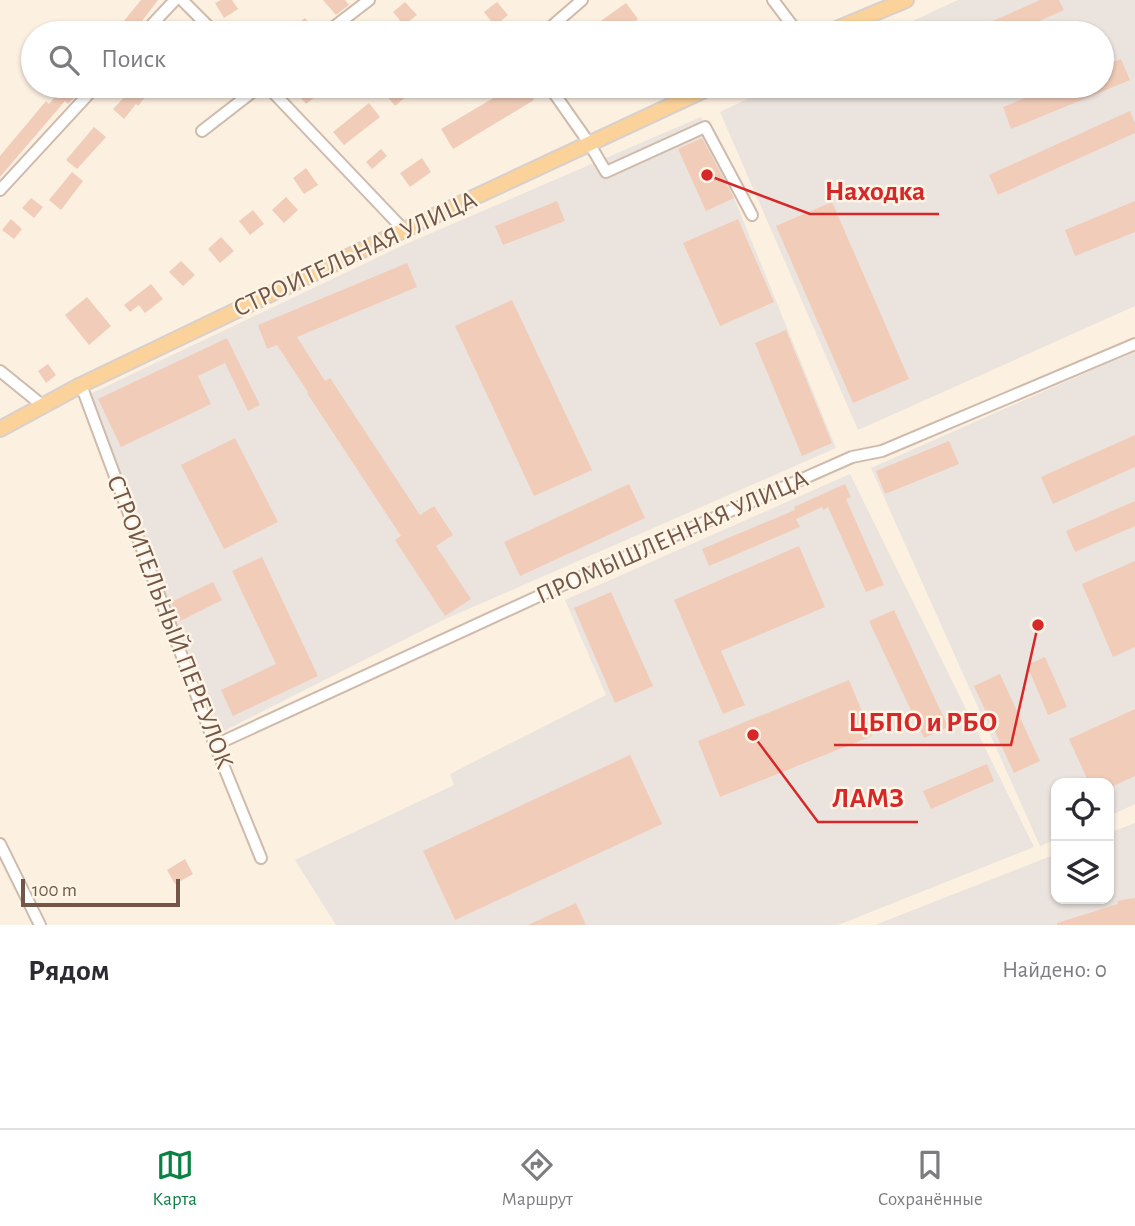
<!DOCTYPE html>
<html lang="ru">
<head>
<meta charset="utf-8">
<style>
  :root { --surface:#fff; --page:#f2f2f3; --text:#2b2b33; --muted:#7c7c81; --line:#e1e1e2; --accent:#0b8043 }
  body { margin:0; font-family:"Alegreya Sans",sans-serif; background:var(--page); color:var(--text) }
  .controls { position:absolute; right:21px; bottom:21px; display:grid; overflow:hidden; border-radius:14px; box-shadow:0 2px 5px #0004 }
  .controls button { width:63px; height:63px; display:grid; place-items:center; padding:0; border:0; border-bottom:2px solid var(--line); background:var(--surface); color:var(--text); font:35px sans-serif }
  .scale { position:absolute; left:21px; bottom:18px; width:159px; box-sizing:border-box; padding-left:7px; border:4px solid #735648; border-top:0; font-size:19px; line-height:24px; white-space:nowrap; color:#735648; -webkit-text-stroke:5px #fff5e7; paint-order:stroke }
  .list { margin:0; padding:0; list-style:none }
  h2 { display:flex; justify-content:space-between; align-items:center; height:91px; margin:0; padding:0 28px; font-size:30px }
  h2 small { font-size:23px; font-weight:400; color:var(--muted) }
  .icon { flex:none; width:38px; height:38px; fill:none; stroke:currentColor; stroke-width:2; stroke-linecap:round; stroke-linejoin:round }
  .map { position:relative; flex:none; width:1135px; height:925px; overflow:hidden }
  .search { position:absolute; background:var(--surface); box-shadow:0 2px 5px #0004; left:21px; right:21px; top:21px; height:77px; display:flex; align-items:center; gap:18px; box-sizing:border-box; padding:0 24px; border-radius:38px; color:var(--muted); font-size:26px }
  .sheet { height:203px; background:var(--surface) }
  nav { display:flex; justify-content:space-around; align-items:center; box-sizing:border-box; height:98px; border-top:2px solid var(--line); background:var(--surface); font-size:19px; color:var(--muted) }
  nav a { display:grid; justify-items:center; gap:4px }
  nav .on { color:var(--accent) }
  .map>svg:first-child { display:block }
  .industrial { fill:#ebe3dd }
  .building { fill:#f1cdb9 }
  .lines { fill:none; stroke-linecap:round; stroke-linejoin:round }
  .minor-casing { stroke:#cfbaab; stroke-width:14 }
  .major-casing { stroke:#d8d0cc; stroke-width:18 }
  .minor { stroke:#fff; stroke-width:10 }
  .major { stroke:#fad29a; stroke-width:14 }
  .labels { text-anchor:middle; dominant-baseline:central; stroke-width:5; stroke-linejoin:round; paint-order:stroke }
  .street-label { font-size:26px; fill:#735648; stroke:#fff5e7 }
  .leader { fill:none; stroke:#d62828; stroke-width:2.5 }
  .callout-dot { fill:#d62828; stroke:#fff5e7; stroke-width:2.5 }
  .callout-label { font-size:28px; text-anchor:middle; font-weight:bold; fill:#d62828; stroke:#fff5e7; stroke-width:5; stroke-linejoin:round; paint-order:stroke }
</style>
</head>
<body>
<div class="map">
<svg width="1135" height="925" viewBox="0 0 1135 925">
  <rect width="100%" height="100%" fill="#fcf0e1"/>
  <!-- industrial -->
  <g class="industrial">
    <polygon points="958,0 1135,0 1135,306 858,430 720,112 775,86 1102,86 1102,33 887,33"/>
    <polygon points="701,117 836,448 441,621 220,733 88,395 406,244"/>
    <polygon points="1135,351 1135,804 1109,816 1109,783 1056,783 1056,839 1040,846 871,468"/>
    <polygon points="850,474 1034,847 838,925 336,925 295,860 454,785 450,774 606,695 565,600"/>
    <polygon points="1135,823 1135,925 875,925 1056,854 1056,899 1109,899 1109,833"/>
  </g>
  <!-- building -->
  <g class="building">
    <polygon points="141,0 158,0 133,33 114,33"/>
    <polygon points="221,0 232,0 238,9 224,18 215,3"/>
    <polygon points="323,0 345,0 349,5 336,15"/>
    <polygon points="1040,0 1059,0 1064,10 1012,33 966,33"/>
    <polygon points="405,2 417,15 404,25 393,12"/>
    <polygon points="497,2 508,15 495,26 484,12"/>
    <polygon points="626,3 638,19 618,33 605,33 598,23"/>
    <polygon points="305,18 318,33 296,33 292,28"/>
    <polygon points="1121,59 1130,80 1011,129 1003,107 1055,86 1102,86 1102,66"/>
    <polygon points="64,86 67,86 77,94 68,104 65,101 0,177 0,156 46,101 49,104"/>
    <polygon points="135,86 154,86 138,106 136,104 124,119 113,109"/>
    <polygon points="301,86 312,86 319,94 306,104 295,91"/>
    <polygon points="392,86 400,86 408,95 395,106 384,92"/>
    <polygon points="514,86 525,86 534,100 453,149 441,129"/>
    <polygon points="369,103 380,117 344,145 333,132"/>
    <polygon points="1130,111 1135,123 1135,133 998,195 989,175"/>
    <polygon points="94,127 106,137 77,169 66,160"/>
    <polygon points="702,138 734,198 706,211 678,149"/>
    <polygon points="381,149 387,156 372,169 366,162"/>
    <polygon points="422,158 431,172 410,187 400,173"/>
    <polygon points="306,168 318,185 304,194 293,178"/>
    <polygon points="72,172 83,181 61,210 49,200"/>
    <polygon points="286,197 298,210 284,223 272,210"/>
    <polygon points="31,198 43,207 34,218 22,208"/>
    <polygon points="557,201 565,221 503,245 495,226"/>
    <polygon points="1135,201 1135,232 1075,256 1065,230"/>
    <polygon points="832,202 909,379 853,403 776,226"/>
    <polygon points="253,210 264,224 250,235 239,221"/>
    <polygon points="11,219 22,229 14,239 2,230"/>
    <polygon points="738,219 774,302 720,326 683,243"/>
    <polygon points="221,237 234,251 220,263 208,249"/>
    <polygon points="181,261 195,275 183,286 169,272"/>
    <polygon points="407,263 417,287 297,337 325,381 330,378 420,515 434,506 453,535 436,546 471,599 445,616 395,540 401,536 307,393 308,392 277,345 267,349 258,325"/>
    <polygon points="151,284 163,299 145,313 139,305 130,312 124,305"/>
    <polygon points="87,297 111,326 89,345 65,315"/>
    <polygon points="512,300 592,470 534,496 455,326"/>
    <polygon points="786,330 832,443 802,456 755,343"/>
    <polygon points="227,338 260,405 248,411 225,363 198,376 211,404 121,447 98,399"/>
    <polygon points="48,364 56,375 46,383 38,371"/>
    <polygon points="1135,435 1135,467 1053,504 1041,477"/>
    <polygon points="235,438 278,522 224,549 181,465"/>
    <polygon points="949,441 959,464 885,494 876,471"/>
    <polygon points="629,484 645,518 520,576 504,542"/>
    <polygon points="845,484 851,497 846,499 884,585 866,592 828,507 823,510 822,507 796,519 800,527 709,566 702,549 795,510 794,507"/>
    <polygon points="1135,501 1135,526 1075,552 1066,531"/>
    <polygon points="799,546 825,607 721,651 745,705 723,714 674,600"/>
    <polygon points="262,557 318,676 233,716 221,690 276,664 232,571"/>
    <polygon points="1135,561 1135,647 1113,657 1082,584"/>
    <polygon points="213,582 222,600 180,621 171,602"/>
    <polygon points="611,592 653,686 615,703 574,608"/>
    <polygon points="894,610 948,727 924,738 869,621"/>
    <polygon points="1045,657 1067,707 1048,715 1027,665"/>
    <polygon points="1000,674 1040,761 1014,773 974,686"/>
    <polygon points="849,680 872,736 720,797 698,741"/>
    <polygon points="1135,709 1135,776 1109,788 1109,783 1089,783 1069,739"/>
    <polygon points="630,755 662,824 455,920 423,851"/>
    <polygon points="987,764 994,781 931,809 923,791"/>
    <polygon points="185,859 193,874 175,884 167,870"/>
    <polygon points="1135,898 1135,925 1057,925 1057,923 1118,904 1117,901"/>
    <polygon points="576,903 586,925 528,925"/>
  </g>
  <g class="lines">
    <!-- minor casing -->
    <g class="minor-casing">
      <g id="minor">
        <polyline points="182,0 215,33"/>
        <polyline points="773,0 798,33"/>
        <polyline points="144,33 175,0"/>
        <polyline points="326,33 369,0"/>
        <polyline points="544,33 582,0"/>
        <polyline points="267,86 404,230"/>
        <polyline points="549,86 589,143 606,172 705,127 752,215"/>
        <polyline points="202,131 260,86"/>
        <polyline points="0,190 96,86"/>
        <polyline points="0,371 42,405"/>
        <polyline points="81,385 215,745 261,858"/>
        <polyline points="215,745 565,584 852,457 882,451 1135,344"/>
        <polyline points="0,844 40,925"/>
      </g>
    </g>
    <!-- major casing -->
    <g class="major-casing">
      <g id="major">
        <polyline points="827,33 906,0"/>
        <polyline points="0,429 81,385 404,230 713,86"/>
      </g>
    </g>
    <!-- minor -->
    <use href="#minor" class="minor"/>
    <!-- major -->
    <use href="#major" class="major"/>
  </g>
  <g class="labels">
    <!-- street labels -->
    <g class="street-label">
      <text transform="translate(355 254) rotate(-25)">СТРОИТЕЛЬНАЯ УЛИЦА</text>
      <text transform="translate(672 537) rotate(-24)">ПРОМЫШЛЕННАЯ УЛИЦА</text>
      <text transform="translate(170 622) rotate(69)">СТРОИТЕЛЬНЫЙ ПЕРЕУЛОК</text>
    </g>
  </g>
  <!-- callouts -->
  <path class="leader" d="M707 175L810 214H939M1038 625L1011 745H834M753 735L818 822H918"/>
  <g class="callout-dot">
    <circle cx="707" cy="175" r="7"/>
    <circle cx="1038" cy="625" r="7"/>
    <circle cx="753" cy="735" r="7"/>
  </g>
  <g class="callout-label">
    <text x="875" y="200">Находка</text>
    <text x="923" y="731">ЦБПО и РБО</text>
    <text x="868" y="807">ЛАМЗ</text>
  </g>
</svg>
<div class="controls">
<button><svg class="icon" aria-label="locate" viewBox="0 0 24 24"><circle cx="12" cy="12" r="6"/><path d="M12 2v4M12 18v4M2 12h4M18 12h4"/></svg></button>
<button><svg class="icon" aria-label="layers" viewBox="0 0 24 24"><path d="M12 4l9 5-9 5-9-5zM3 14l9 5 9-5"/></svg></button>
</div>
<div class="scale">100 m</div>
<div class="search"><svg class="icon" aria-label="search" viewBox="0 0 24 24"><circle cx="10" cy="10" r="6"/><path d="M15 15l6 6"/></svg>Поиск</div>
</div>
<section class="sheet">
<h2>Рядом<small>Найдено: 0</small></h2>
<ul class="list">
</ul>
</section>
<nav>
<a class="on"><svg class="icon" aria-label="map" viewBox="0 0 24 24"><path d="M3 6l6-2 6 2 6-2v14l-6 2-6-2-6 2zM9 4v14M15 6v14"/></svg>Карта</a>
<a><svg class="icon" aria-label="directions" viewBox="0 0 24 24"><path d="M12 3l9 9-9 9-9-9zM9 14v-3h6M13 9l2 2-2 2"/></svg>Маршрут</a>
<a><svg class="icon" aria-label="saved" viewBox="0 0 24 24"><path d="M7 4h10v16l-5-4-5 4z"/></svg>Сохранённые</a>
</nav>
</body>
</html>
